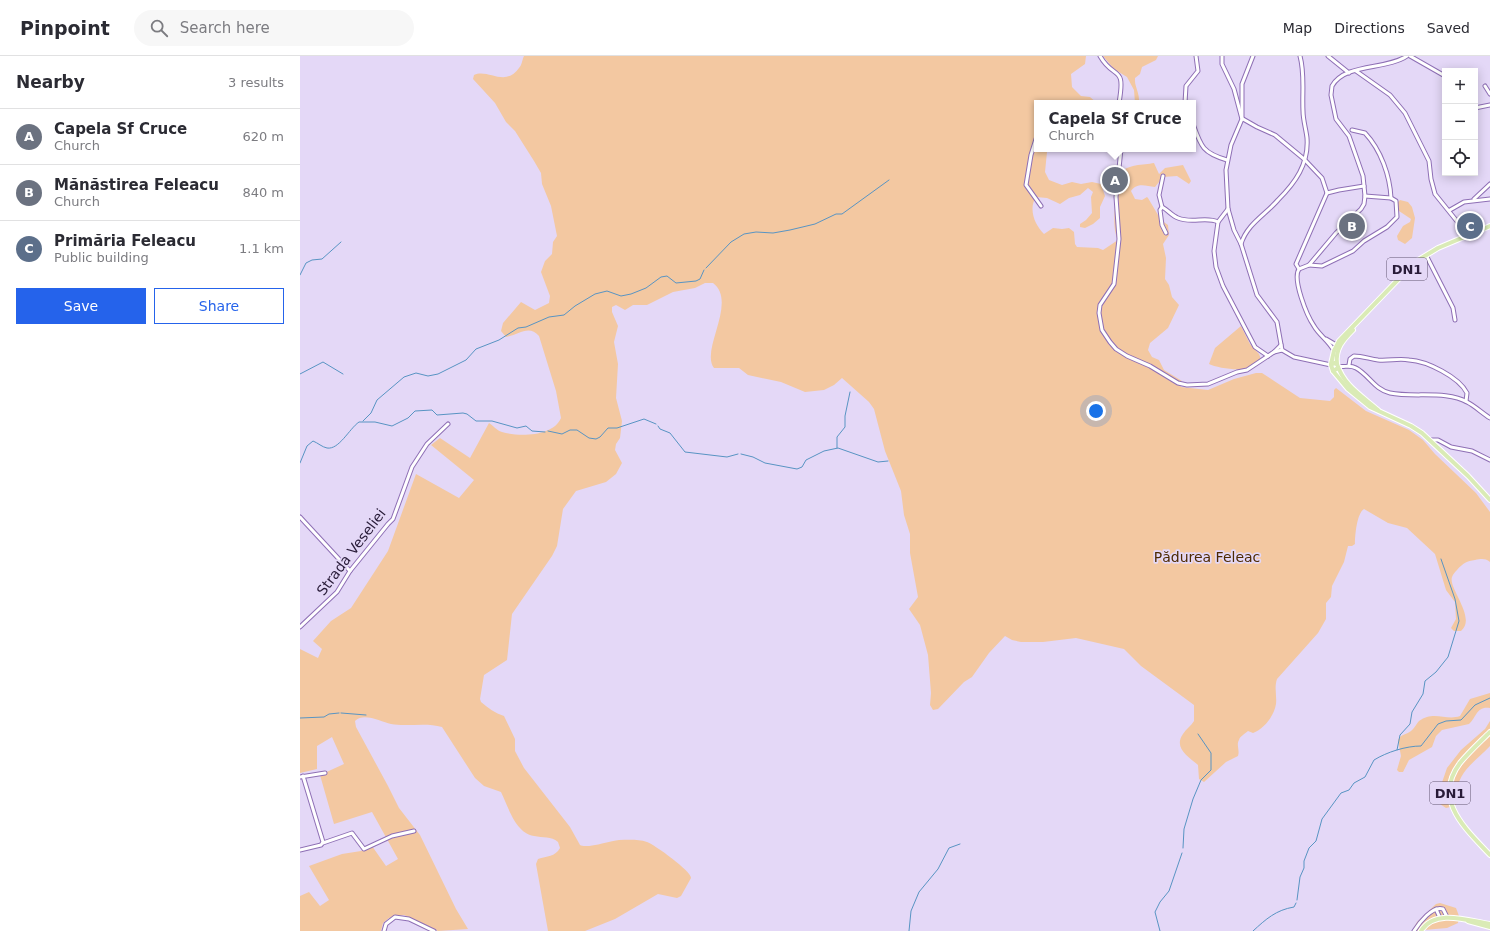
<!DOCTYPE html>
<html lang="en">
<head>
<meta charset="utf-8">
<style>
  :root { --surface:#fff; --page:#f7f7f7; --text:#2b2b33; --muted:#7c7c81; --line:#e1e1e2; --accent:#2563eb }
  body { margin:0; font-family:"DejaVu Sans",sans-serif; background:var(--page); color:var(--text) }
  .controls { position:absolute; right:12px; top:12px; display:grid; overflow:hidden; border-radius:0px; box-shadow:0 2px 10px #0003 }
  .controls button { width:36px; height:36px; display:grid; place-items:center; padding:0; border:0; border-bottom:1px solid var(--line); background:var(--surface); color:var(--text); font:20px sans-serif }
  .you { position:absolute; left:796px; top:355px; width:14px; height:14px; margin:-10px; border:3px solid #fff; border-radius:50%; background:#1a73e8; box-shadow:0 0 0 6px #1a73e833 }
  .badge { display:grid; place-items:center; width:26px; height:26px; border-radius:50%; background:var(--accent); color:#fff; font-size:13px; font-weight:700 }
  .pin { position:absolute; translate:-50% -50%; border:2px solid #fff; box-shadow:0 1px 4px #0006 }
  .popup { position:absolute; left:734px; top:44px; width:162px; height:52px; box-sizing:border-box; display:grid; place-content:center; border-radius:0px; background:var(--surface); filter:drop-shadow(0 1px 3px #0005); font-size:13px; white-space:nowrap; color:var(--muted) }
  .popup b { font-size:15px; color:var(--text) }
  .popup::after { content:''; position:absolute; left:50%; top:100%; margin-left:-8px; border:8px solid transparent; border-top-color:var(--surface) }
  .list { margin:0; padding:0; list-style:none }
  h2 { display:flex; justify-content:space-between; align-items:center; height:52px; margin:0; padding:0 16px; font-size:17px }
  h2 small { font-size:13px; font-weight:400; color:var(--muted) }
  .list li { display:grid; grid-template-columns:26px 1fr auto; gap:12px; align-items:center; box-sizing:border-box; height:56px; padding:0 16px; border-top:1px solid var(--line) }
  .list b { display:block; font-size:15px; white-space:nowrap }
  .list p { margin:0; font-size:13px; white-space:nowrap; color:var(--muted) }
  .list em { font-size:13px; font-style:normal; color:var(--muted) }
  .actions { display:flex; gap:8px; padding:12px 16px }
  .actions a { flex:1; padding:9px 0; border:1px solid var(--accent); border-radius:0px; text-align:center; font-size:14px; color:var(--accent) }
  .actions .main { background:var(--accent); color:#fff }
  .icon { flex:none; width:22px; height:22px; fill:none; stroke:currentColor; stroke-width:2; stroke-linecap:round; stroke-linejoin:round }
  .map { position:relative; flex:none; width:1190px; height:875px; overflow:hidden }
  header { display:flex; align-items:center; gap:24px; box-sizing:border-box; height:56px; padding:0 20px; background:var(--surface); border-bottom:1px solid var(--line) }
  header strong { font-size:19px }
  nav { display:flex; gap:22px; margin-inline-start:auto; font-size:14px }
  .search { width:280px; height:36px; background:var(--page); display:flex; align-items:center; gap:10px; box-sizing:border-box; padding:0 14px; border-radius:22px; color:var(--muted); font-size:15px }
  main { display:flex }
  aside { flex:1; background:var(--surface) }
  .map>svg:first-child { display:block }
  .green { fill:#f3c8a1 }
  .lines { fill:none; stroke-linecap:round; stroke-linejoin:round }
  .stream { stroke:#5894c3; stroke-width:1 }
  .minor-casing { stroke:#8e6fb5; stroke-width:5 }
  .major-casing { stroke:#fff; stroke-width:6 }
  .minor { stroke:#fff; stroke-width:3 }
  .major { stroke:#daebb6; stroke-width:4 }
  .labels { text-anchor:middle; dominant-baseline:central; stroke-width:3.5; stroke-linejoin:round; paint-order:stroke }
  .shield { fill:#e4d8f7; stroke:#605471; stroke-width:1 }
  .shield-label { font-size:13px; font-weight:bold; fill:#281b38 }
  .street-label { font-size:14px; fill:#281b38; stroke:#e4d8f7 }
  .park-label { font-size:14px; fill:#4d2a00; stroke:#e4d8f7 }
</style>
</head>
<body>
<header>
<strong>Pinpoint</strong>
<div class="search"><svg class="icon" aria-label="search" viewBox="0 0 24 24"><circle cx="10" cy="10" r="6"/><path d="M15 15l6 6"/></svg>Search here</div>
<nav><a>Map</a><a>Directions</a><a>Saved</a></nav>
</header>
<main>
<aside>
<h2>Nearby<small>3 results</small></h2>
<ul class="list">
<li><span class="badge" style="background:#6b7280">A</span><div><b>Capela Sf Cruce</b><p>Church</p></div><em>620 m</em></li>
<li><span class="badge" style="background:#6b7280">B</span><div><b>Mănăstirea Feleacu</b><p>Church</p></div><em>840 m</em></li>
<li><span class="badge" style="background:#5c6f8a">C</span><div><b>Primăria Feleacu</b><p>Public building</p></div><em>1.1 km</em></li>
</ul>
<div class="actions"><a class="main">Save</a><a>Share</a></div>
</aside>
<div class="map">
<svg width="1190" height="875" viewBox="0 0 1190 875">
  <rect width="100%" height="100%" fill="#e4d8f7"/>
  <!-- green -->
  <g class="green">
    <path d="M224,0H786L785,8L771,18L772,31L781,40L790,41L797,47H737V93H745L747,96L745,116L749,124L762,129L772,126L781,128L792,126L801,128L805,140L800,151V162L793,168L785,172L780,171V168L786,164L792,157L791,141L793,136L788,132L780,139L769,142L760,148L747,142L736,141C728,153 735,169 744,178L753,172L762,173L769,172L774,176L775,188L777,191L798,192L803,194L818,184C810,169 817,135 820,118C826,108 844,109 854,107L859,118L865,112L883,109L891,125L889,128L877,120L863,121L855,131C846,130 837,126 831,135L835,143L842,144L847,141L848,142L861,164L868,169L869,179L863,188L866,202L865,223L869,229L872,241L879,249L868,272L850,287L848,294L852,301L859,304L864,314L882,325L879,327L881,331L908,334L934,323L956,317H962L1000,342L1030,345L1034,341V334L1036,332L1066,355L1109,374L1123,384L1135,398L1176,437L1190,456V506C1185,502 1181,503 1175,504C1167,505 1163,507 1157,514C1155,516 1153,518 1152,521C1148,532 1177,562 1161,575H1154L1151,572L1156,563L1155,546L1146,534L1135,498L1107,472L1088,467L1064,453C1057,457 1055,479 1055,488L1052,490H1048L1044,506L1032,530L1031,541L1026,547V563L1018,577L977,623C974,632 977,640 976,648C974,660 964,673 953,677L948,675C945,678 940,680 939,684C936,689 940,694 938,700L926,706L904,726L899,723L898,709C889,701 873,692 883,678C886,673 891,670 894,665V649L841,610L824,593L776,582L743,586H721L712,584L705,580L689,597L672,621L664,626L638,653L633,654L630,649L631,637L628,599L620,569L609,553L618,541L610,497V478L604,459L601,435L585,395L574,353L569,346L542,322L534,329L524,334L505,336L481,326L448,319L439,312H414C400,294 438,246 413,227H405L395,232L373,236L347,249H333L325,254L316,249L312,251V256L318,270L314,286L318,308L316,342L322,365L320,382L316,388L315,394L322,407L316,418L306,426L276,435L263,453L257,490L252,500L212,558L207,604L184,619L180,643L181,646C188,652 195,657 204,660L215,683V695L224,712L270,771L280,789C286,793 310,785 319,784C328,784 338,783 347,786C355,789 391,815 391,822L381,840L377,842L358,838L315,863L285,875H248L236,808L238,803C247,800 255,801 260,792L258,786C251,780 243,782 234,780C215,777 208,750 201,736L184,730L175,722L142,671C126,666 107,671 91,668C81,666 64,656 55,665L56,671L88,730L99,752L120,779L156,853L168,873L138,875L104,859L89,862L83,867L81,875H0V840L9,836L20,850L29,844L9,810L42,798L61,795L72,790L86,810L98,803L72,756L34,768L20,719L44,708L32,681L17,690V713L0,717V593L18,602L22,593L13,585L31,565L51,552L88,495L116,418L159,442L174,424L131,389L140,382L170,402L189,367C194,370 196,374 202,376C218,381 253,381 261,362L256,335L239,280C229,268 218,279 206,281L201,275L203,267L221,246L235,254L249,247L250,240L241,216L245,205L252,198L253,186L257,180L251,150L242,128L241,117L234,105L215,75L206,66L195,47L173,23L174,19C188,12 205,32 219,12C222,9 222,4 224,0Z"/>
    <path d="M803,0H858L856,4L842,11L840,18L835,22C834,30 840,37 839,47H835L834,34L827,21L814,13Z"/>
    <polygon points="1100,144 1108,146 1112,151 1115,162 1112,182 1105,188 1098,184 1097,180 1103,170 1110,166 1111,163 1099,155 1097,147"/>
    <path d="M941,270L950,288L959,298L961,303C957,305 954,309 951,311C942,316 917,312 909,308L915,292Z"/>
    <path d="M1190,637V652C1176,650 1177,661 1169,668L1142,674L1136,680L1132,691L1109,704L1103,716H1099L1097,714L1101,700L1098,684C1101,678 1106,679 1111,675C1115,672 1116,668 1119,665C1134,654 1146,665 1160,660L1170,643Z"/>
    <path d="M1190,665V690C1172,709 1154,717 1157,747L1155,750L1146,752L1140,748L1138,738L1147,712L1161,694L1185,673Z"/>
    <polygon points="1140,847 1156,852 1159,860 1158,867 1147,872 1112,875 1117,866 1136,848"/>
  </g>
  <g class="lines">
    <!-- stream -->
    <g class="stream">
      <polyline points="406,212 431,186 444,178 456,176 473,177 490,174 515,168 536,158 542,158 589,124"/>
      <polyline points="0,219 6,207 12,204 22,203 41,186"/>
      <polyline points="0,318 23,306 43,318"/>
      <polyline points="63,365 71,357 77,344 104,321 116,317 128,320 138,318 166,304 176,293 199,284 218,272 226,271 249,261 264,259 275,250 295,238 307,235 321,240 331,238 346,232 361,221 367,220 376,227 396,225 400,223 404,214"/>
      <polyline points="358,370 360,373 370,377 385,396 427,401 438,398"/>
      <polyline points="248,375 262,378 270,374 277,374 289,382 296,383 300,381 308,372 317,372 344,363 356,368"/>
      <polyline points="537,392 537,381 545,371 545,360 550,336"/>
      <polyline points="441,398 453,401 465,407 497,413 502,411 506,404 524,395 538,392 578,406 588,405"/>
      <path d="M0,407L7,390L13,385C18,387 22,391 27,392C39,394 49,373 59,366H75L92,370L108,362L115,355L132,354L137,359L163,357L167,358L176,365H192L217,372L226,370L232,375L245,376"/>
      <polyline points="41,657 66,659"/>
      <polyline points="0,662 24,661 29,658 39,657"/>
      <polyline points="1097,694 1100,679 1110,668 1112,656 1123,638 1125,625 1136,616 1148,601 1159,565 1155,543 1141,503"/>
      <polyline points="883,792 884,773 893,743 901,724 911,714 911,697 898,678"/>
      <path d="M997,844L1000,821L1004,812V805L1009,792L1016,785L1022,763L1041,737L1049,734L1054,727L1065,721L1074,704C1087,696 1106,690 1121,690L1138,668L1146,665L1161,664L1175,649L1190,642"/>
      <polyline points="609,875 611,855 619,836 638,813 649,792 660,788"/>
      <polyline points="860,875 855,856 860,846 869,835 882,797"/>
      <path d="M953,875C966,863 976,854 994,851L996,847"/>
    </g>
    <!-- minor casing -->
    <g class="minor-casing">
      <g id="minor">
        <path d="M800,0C814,25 826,7 819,47"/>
        <polyline points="922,0 922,8 934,33 942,63 931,89 926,114 928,153 934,174 941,188 957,239 977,266 982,294 994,301 1031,309"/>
        <polyline points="1028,0 1049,17"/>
        <polyline points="1110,0 1145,20"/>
        <polyline points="1056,15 1090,39 1105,57 1129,105 1131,123 1135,138 1168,179"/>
        <polyline points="1185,30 1190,38"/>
        <polyline points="885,47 886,30 898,15 896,0"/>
        <polyline points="1175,52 1190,49"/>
        <polyline points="942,63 942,28 953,0"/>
        <polyline points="943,63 957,71 975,79 1004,103 1022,122 1027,137 996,208 999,213"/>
        <path d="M893,68C901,91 903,97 927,104"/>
        <polyline points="737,80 731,99 726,129 741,150"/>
        <polyline points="821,93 816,141 819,183 814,228 800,249 799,257 802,274 810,286 816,293 827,300 850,310 878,327 887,329 908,328 937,316 947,314 974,296 982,294"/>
        <polyline points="1027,137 1039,134 1064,130"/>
        <polyline points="1065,140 1091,142"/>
        <polyline points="1174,143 1190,128"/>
        <polyline points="862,151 859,139 863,120"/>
        <polyline points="928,153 918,166 914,195 916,211 923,230 955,291 968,300"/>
        <polyline points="1150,154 1164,146 1190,143"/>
        <path d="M866,177L862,169L860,154L862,151C868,154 872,160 878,162C892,168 906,160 918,166"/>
        <path d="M941,188C947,168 965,159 978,144C995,127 1009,108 1007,82C1006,73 1003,64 1003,55C1002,36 1005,18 1000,0"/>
        <polyline points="1127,201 1153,252 1155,264"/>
        <path d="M1009,209L1022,210L1053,195L1064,185L1087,171L1097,161L1096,145L1091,142C1090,120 1081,94 1065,77L1052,74"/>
        <polyline points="1026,283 1038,290"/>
        <path d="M1034,295C1029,285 1019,279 1014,270C1007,260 992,223 999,213L1009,209L1036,177L1061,153L1064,148L1065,140L1063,120L1049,80L1036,63L1031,39L1032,30C1045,7 1086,14 1107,0"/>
        <polyline points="974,296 981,289"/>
        <path d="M1049,309L1050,303L1054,300C1062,300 1070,303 1078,304C1089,305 1099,302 1109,304C1127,305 1159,321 1167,337L1166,345"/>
        <path d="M1038,310C1044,312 1049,308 1056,312C1069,319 1075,334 1090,337C1113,342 1147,334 1167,346C1175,350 1182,357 1190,362"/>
        <polyline points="1130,384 1138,384 1151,391 1172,395 1190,404"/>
        <polyline points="0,461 50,515"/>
        <polyline points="0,571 37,536 50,515 88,468 93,463 112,411 127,388 148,368"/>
        <polyline points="0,721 25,717"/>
        <polyline points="23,787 52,777 64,793 92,780 114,775"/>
        <polyline points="0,794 21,789 23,786 3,720"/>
        <polyline points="1136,853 1140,862"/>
        <polyline points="84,875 86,868 95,861 109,863 134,875"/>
        <path d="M1114,875C1119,867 1133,849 1143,853L1147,861"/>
      </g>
    </g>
    <!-- major casing -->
    <g class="major-casing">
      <g id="major">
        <polyline points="1031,308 1034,295 1039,285 1115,206 1138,192 1190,170"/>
        <path d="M1037,308C1035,293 1043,284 1053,274"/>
        <path d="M1038,312L1033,315L1031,309L1034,307L1037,308C1044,330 1062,340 1078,354"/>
        <polyline points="1033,315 1048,333 1070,351 1111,370 1122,377 1168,420 1190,444"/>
        <path d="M1190,676C1180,686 1169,696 1160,707C1132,744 1166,773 1190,799"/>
        <polyline points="1168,865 1190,871"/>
        <path d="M1121,875C1135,852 1169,865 1190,868"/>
      </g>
    </g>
    <!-- minor -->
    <use href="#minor" class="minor"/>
    <!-- major -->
    <use href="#major" class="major"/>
  </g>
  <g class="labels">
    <!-- shield labels -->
    <g class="shield">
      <rect x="1087" y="202" width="40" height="22" rx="3"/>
      <rect x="1130" y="726" width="40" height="22" rx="3"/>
    </g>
    <g class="shield-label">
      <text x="1107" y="213">DN1</text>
      <text x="1150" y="737">DN1</text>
    </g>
    <!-- street labels -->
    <g class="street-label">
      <text transform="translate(51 496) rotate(-53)">Strada Veseliei</text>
    </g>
    <!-- park labels -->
    <g class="park-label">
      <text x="907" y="501">Pădurea Feleac</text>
    </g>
  </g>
</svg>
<div class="controls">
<button>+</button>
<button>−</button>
<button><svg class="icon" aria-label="locate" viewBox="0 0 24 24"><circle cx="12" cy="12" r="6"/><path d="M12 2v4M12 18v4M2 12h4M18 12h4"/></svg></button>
</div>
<div class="you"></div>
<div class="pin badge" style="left:815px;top:124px;background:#6b7280">A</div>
<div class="popup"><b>Capela Sf Cruce</b>Church</div>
<div class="pin badge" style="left:1052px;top:170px;background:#6b7280">B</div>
<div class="pin badge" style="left:1170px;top:170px;background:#5c6f8a">C</div>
</div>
</main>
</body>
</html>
